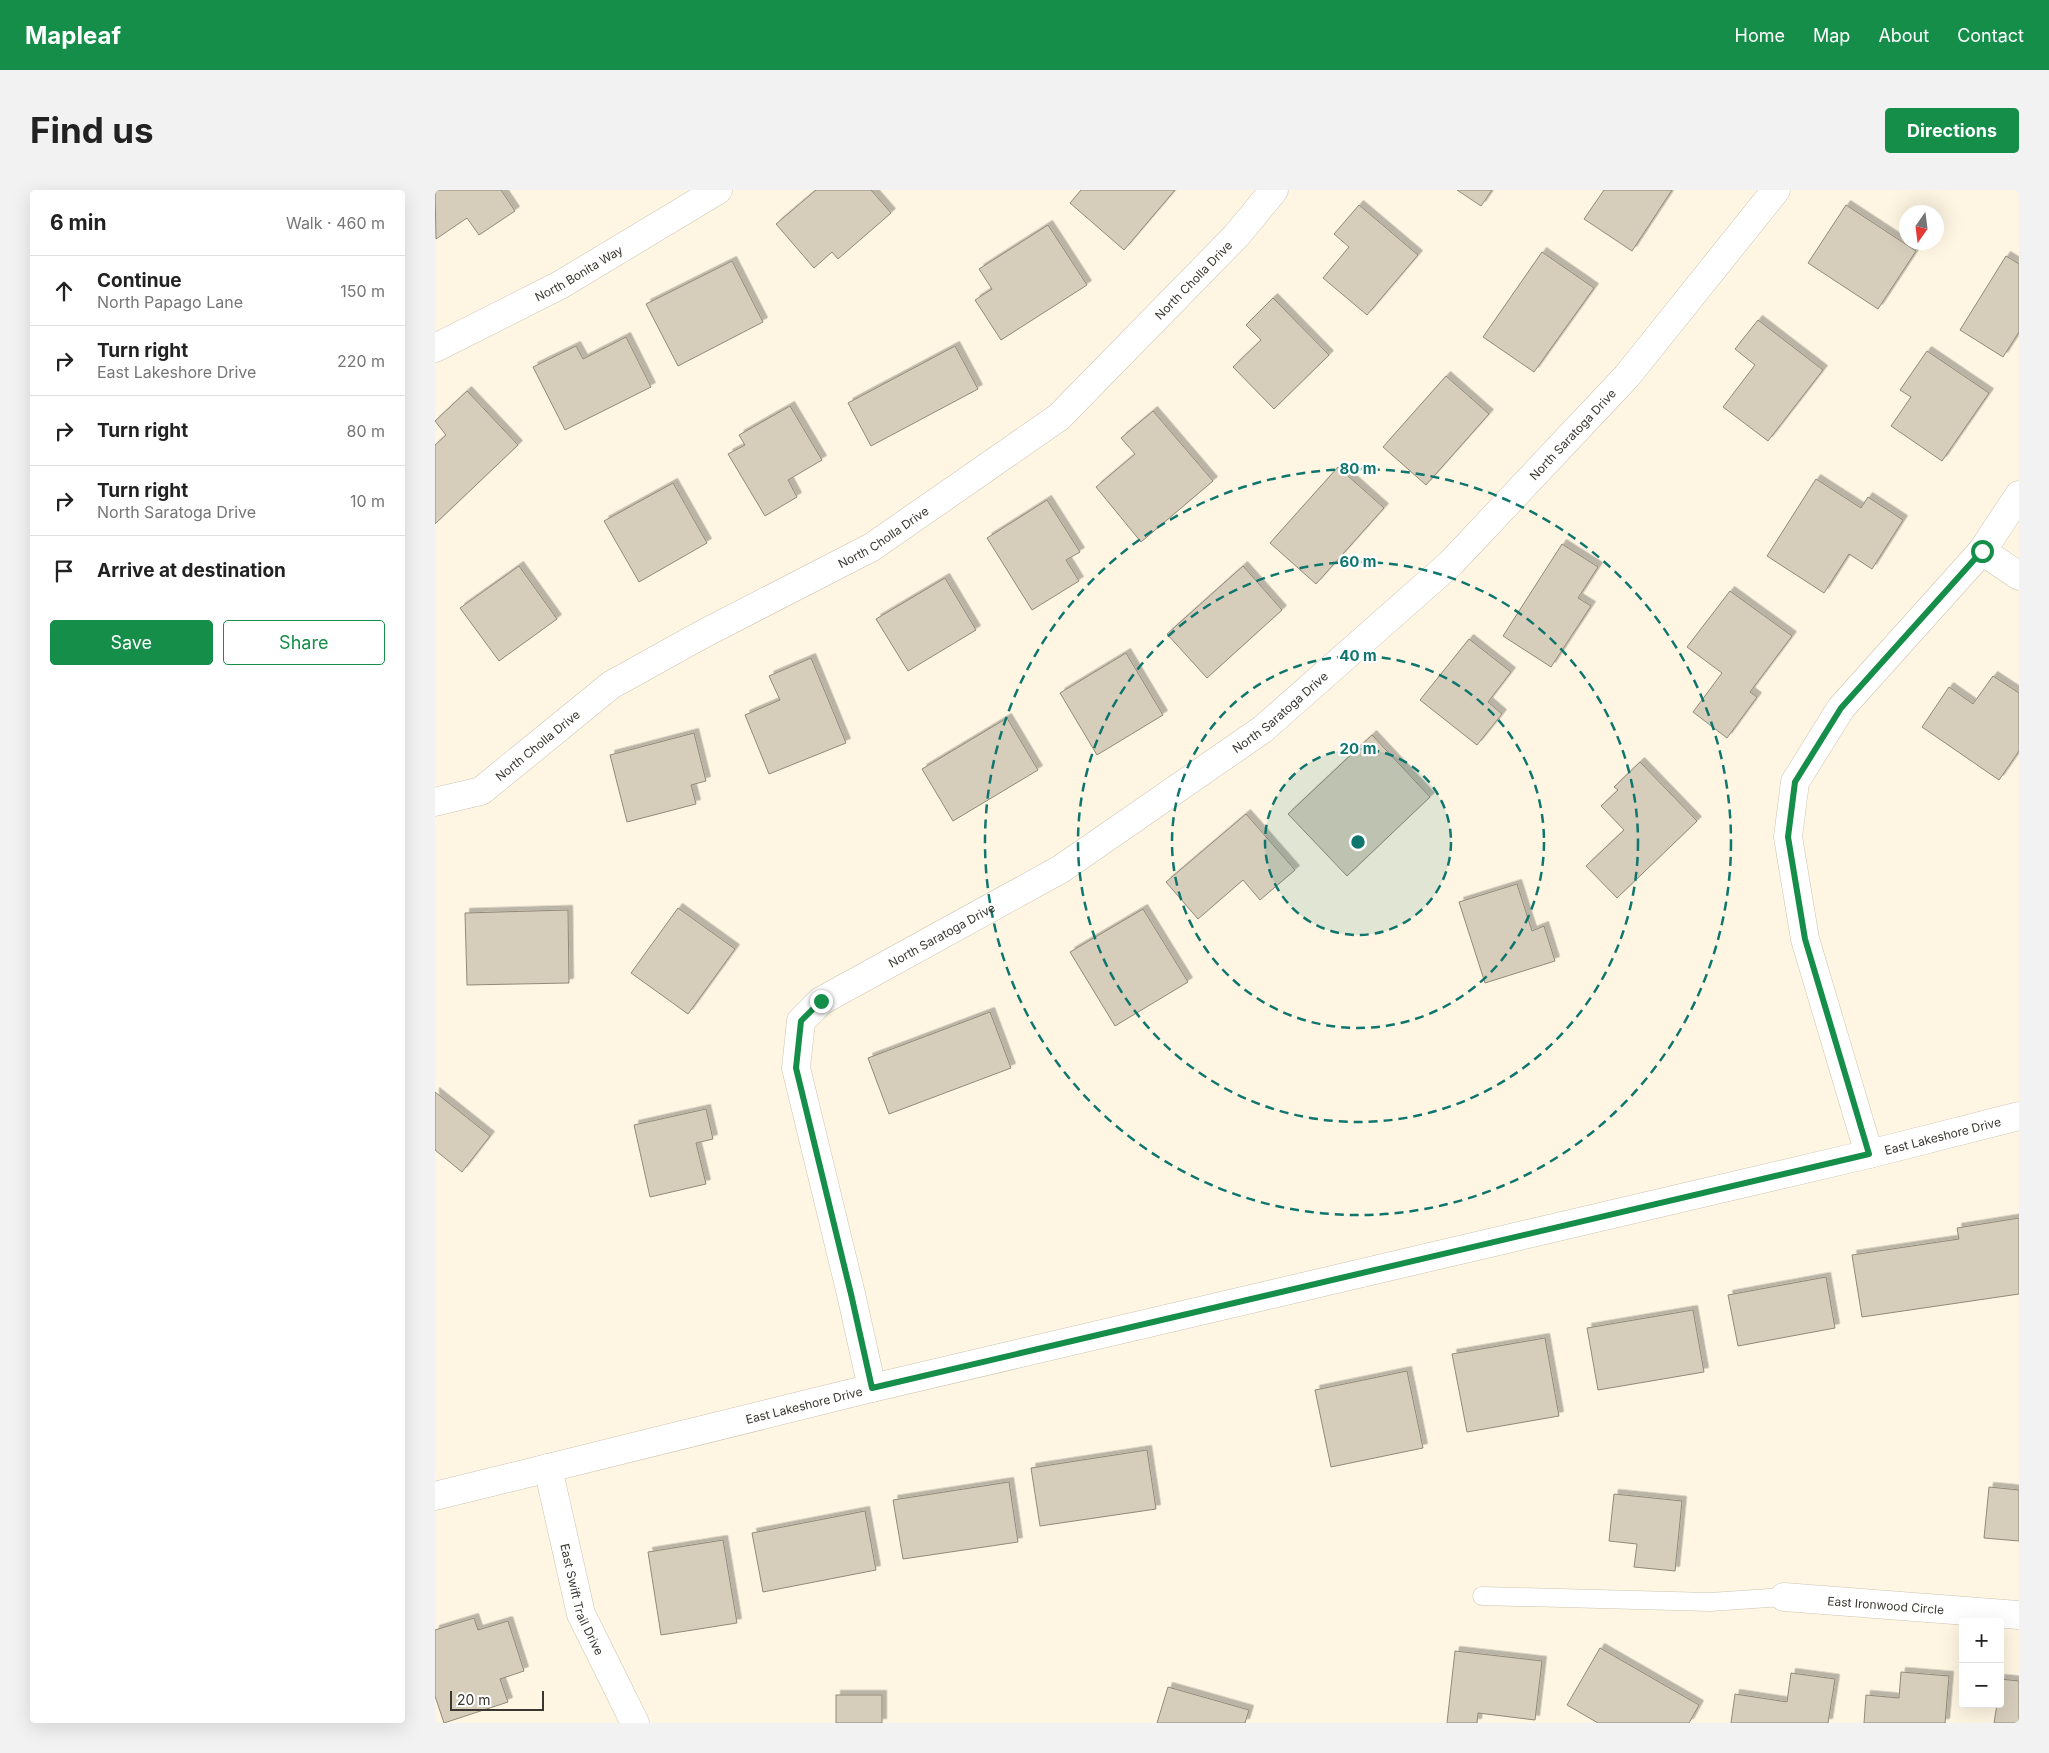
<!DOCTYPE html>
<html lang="en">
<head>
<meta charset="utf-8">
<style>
  :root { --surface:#fff; --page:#f2f2f2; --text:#222; --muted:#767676; --line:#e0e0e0; --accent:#158e49 }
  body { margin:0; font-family:Inter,sans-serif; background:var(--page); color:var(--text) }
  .controls { position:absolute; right:15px; bottom:15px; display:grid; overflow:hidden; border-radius:5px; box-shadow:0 5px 20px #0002 }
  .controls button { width:45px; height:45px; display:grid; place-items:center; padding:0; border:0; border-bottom:1px solid var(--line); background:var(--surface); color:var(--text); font:25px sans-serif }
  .compass { position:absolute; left:1464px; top:15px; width:45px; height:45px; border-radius:50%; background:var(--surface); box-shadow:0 5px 20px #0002; rotate:194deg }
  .scale { position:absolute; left:15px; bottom:12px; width:94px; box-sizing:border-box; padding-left:5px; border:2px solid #3a3730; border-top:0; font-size:14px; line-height:18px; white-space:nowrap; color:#3a3730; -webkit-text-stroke:4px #fff; paint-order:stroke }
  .stop { position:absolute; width:15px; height:15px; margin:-11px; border:4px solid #158e49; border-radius:50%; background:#fff }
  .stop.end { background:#158e49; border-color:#fff; box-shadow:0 1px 5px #0008 }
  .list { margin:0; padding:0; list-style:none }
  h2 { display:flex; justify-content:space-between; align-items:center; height:65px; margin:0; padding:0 20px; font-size:21px }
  h2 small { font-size:16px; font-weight:400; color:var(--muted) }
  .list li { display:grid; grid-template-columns:32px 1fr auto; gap:15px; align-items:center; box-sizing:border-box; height:70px; padding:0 20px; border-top:1px solid var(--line) }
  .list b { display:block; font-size:19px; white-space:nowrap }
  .list p { margin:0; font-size:16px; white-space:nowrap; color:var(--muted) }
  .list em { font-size:16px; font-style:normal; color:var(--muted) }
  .actions { display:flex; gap:10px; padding:15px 20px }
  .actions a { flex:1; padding:11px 0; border:1px solid var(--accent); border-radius:5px; text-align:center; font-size:18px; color:var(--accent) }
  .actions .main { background:var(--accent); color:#fff }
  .icon { flex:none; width:28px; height:28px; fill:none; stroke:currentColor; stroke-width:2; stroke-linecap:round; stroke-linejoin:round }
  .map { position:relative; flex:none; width:1584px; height:1533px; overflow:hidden; border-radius:5px }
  header { display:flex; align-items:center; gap:30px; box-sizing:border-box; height:70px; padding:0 25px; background:var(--accent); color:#fff }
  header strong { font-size:24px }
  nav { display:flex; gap:28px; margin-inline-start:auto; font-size:18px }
  .intro { display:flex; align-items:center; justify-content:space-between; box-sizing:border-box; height:120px; padding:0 30px }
  h1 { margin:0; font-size:35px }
  .button { padding:12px 22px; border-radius:5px; background:var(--accent); color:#fff; font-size:18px; font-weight:700 }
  main { display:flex; gap:30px; padding:0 30px }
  aside { flex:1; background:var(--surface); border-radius:5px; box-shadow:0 5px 20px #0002 }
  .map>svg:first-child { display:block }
  .building { fill:#d6cdbb; stroke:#928a79; filter:url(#shadow) }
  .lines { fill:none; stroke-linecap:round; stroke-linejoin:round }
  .lane-casing { stroke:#cdc5b3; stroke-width:19 }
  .street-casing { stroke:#cdc5b3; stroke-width:29 }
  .secondary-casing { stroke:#cdc5b3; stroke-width:29 }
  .lane { stroke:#fff; stroke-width:18 }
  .street { stroke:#fff; stroke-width:28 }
  .secondary { stroke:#fff; stroke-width:28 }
  .route { stroke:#158e49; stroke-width:6 }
  .ring { fill:none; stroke:#0f766e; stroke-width:2.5; stroke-dasharray:9 6 }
  .labels { text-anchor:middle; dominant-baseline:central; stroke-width:4.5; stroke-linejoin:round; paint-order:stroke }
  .street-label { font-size:12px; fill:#3a3730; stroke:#fff }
  .centre { fill:#0f766e; stroke:#fff; stroke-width:2.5 }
  .ring-label { font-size:15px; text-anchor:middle; font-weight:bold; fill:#0f766e; stroke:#fff; stroke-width:4.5; stroke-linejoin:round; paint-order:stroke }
</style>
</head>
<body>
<header>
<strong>Mapleaf</strong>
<nav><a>Home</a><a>Map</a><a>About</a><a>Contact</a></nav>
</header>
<div class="intro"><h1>Find us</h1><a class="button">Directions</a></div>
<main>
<aside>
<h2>6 min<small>Walk · 460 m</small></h2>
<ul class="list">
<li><svg class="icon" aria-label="ahead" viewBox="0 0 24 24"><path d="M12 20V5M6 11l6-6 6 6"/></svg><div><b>Continue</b><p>North Papago Lane</p></div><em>150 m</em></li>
<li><svg class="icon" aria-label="right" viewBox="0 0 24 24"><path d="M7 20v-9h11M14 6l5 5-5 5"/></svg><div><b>Turn right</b><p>East Lakeshore Drive</p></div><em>220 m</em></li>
<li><svg class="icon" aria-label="right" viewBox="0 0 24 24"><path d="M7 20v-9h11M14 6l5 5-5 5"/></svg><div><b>Turn right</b></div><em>80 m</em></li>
<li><svg class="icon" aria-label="right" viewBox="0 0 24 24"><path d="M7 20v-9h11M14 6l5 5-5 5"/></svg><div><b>Turn right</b><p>North Saratoga Drive</p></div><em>10 m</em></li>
<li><svg class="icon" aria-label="arrive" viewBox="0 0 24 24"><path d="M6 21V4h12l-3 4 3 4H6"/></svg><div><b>Arrive at destination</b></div></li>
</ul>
<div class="actions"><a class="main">Save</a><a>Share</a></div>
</aside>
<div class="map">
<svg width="1584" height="1533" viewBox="0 0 1584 1533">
  <defs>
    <filter id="shadow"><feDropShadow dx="4.5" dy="-4.5" stdDeviation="0" flood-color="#0004"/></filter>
  </defs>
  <rect width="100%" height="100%" fill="#fef5e2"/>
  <!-- building -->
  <g class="building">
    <polygon points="0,0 66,0 80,21 44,45 32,28 1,49"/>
    <polygon points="381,0 436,0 456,23 403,69 397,62 379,78 341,34"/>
    <polygon points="646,0 740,0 689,60 635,13"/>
    <polygon points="1022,0 1057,0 1046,16"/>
    <polygon points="1169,0 1237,0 1197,61 1149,29"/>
    <polygon points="924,15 983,65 932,125 888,88 914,57 899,44"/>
    <polygon points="1411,15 1481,61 1443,119 1373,73"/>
    <polygon points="613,35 652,95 566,150 540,110 557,99 544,79"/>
    <polygon points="1107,62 1159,98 1099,182 1048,147"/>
    <polygon points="1571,66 1584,74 1584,142 1568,167 1525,140"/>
    <polygon points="297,71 328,132 243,176 211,114"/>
    <polygon points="838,108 894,165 839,219 798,177 826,150 811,135"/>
    <polygon points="1323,130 1388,180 1333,251 1288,217 1320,175 1300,159"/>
    <polygon points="191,147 216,197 130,240 98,177 141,156 148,169"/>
    <polygon points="520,156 543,199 436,256 413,213"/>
    <polygon points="1492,161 1554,203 1507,271 1456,236 1476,207 1465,200"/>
    <polygon points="1011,186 1054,224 991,295 948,257"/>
    <polygon points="32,201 83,255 0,334 0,255 11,245 0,231"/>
    <polygon points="355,216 387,270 353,290 362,307 330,326 293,264 310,255 304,245"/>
    <polygon points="718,221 778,291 706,352 661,297 700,264 686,248"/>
    <polygon points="903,277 949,318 881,394 835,353"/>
    <polygon points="1381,289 1426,318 1433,307 1468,330 1437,379 1414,364 1389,403 1332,366"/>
    <polygon points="238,293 272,353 204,392 169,331"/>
    <polygon points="612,310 645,362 631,370 644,391 597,420 552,348"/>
    <polygon points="1127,354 1163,377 1143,408 1156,416 1116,477 1068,446"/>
    <polygon points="84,376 122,429 64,471 25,418"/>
    <polygon points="808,376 847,420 772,488 732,444"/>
    <polygon points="510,388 541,440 473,481 441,429"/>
    <polygon points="1295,401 1357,446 1315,502 1322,507 1292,548 1258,522 1287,483 1252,457"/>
    <polygon points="1034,449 1076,482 1053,512 1067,524 1042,555 985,510"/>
    <polygon points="691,463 728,525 662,565 625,503"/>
    <polygon points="376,468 411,553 334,584 310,525 345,510 334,486"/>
    <polygon points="1558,486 1584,503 1584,561 1564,590 1487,537 1514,497 1538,514"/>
    <polygon points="572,528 603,580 518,631 487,579"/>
    <polygon points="259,543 271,591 256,595 261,614 192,632 175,565"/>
    <polygon points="937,545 995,607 912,686 853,624"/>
    <polygon points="1205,572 1262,631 1182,708 1151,676 1189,640 1166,616 1183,600 1179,597"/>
    <polygon points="811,624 860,680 825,710 808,690 763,729 731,692"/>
    <polygon points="1082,694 1097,741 1109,736 1120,771 1050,793 1024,712"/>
    <polygon points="243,718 300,759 253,824 196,783"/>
    <polygon points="708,719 753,792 680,836 635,762"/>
    <polygon points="133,720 134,793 32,795 30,723"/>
    <polygon points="555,822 576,878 454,924 433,868"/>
    <polygon points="0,902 55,946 27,982 0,960"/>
    <polygon points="271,919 278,949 261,953 271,994 215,1007 199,935"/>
    <polygon points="1584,1028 1584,1104 1427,1127 1417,1065 1524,1049 1522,1038"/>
    <polygon points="1391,1087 1400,1138 1303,1156 1293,1105"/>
    <polygon points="1258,1120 1269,1182 1163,1200 1152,1138"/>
    <polygon points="1110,1148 1124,1226 1032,1242 1017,1164"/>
    <polygon points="972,1181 988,1258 896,1277 880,1200"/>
    <polygon points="712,1260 721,1319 605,1336 596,1278"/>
    <polygon points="574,1292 583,1352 468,1369 458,1310"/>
    <polygon points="1554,1297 1584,1300 1584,1351 1549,1348"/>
    <polygon points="1179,1304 1247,1311 1240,1381 1199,1377 1202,1354 1174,1351"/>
    <polygon points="430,1321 441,1380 328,1402 317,1343"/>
    <polygon points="288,1350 302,1433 226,1445 213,1362"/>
    <polygon points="39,1428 43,1440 73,1431 89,1481 65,1489 73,1512 9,1533 0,1506 0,1440"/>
    <polygon points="1165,1458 1264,1515 1254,1533 1163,1533 1132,1515"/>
    <polygon points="1020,1461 1107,1471 1100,1530 1043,1523 1042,1533 1012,1533"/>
    <polygon points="1466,1482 1514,1486 1510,1533 1429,1533 1431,1505 1464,1508"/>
    <polygon points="1356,1483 1400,1489 1393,1533 1296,1533 1300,1504 1352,1512"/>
    <polygon points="1565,1489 1584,1491 1584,1533 1559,1533 1562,1514 1565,1514"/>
    <polygon points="733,1497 814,1520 810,1533 722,1533"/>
    <rect x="401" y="1505" width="46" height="28"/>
  </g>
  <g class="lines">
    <!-- lane casing -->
    <g class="lane-casing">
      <polyline id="lane" points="1047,1406 1275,1412 1349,1407"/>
    </g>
    <!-- street casing -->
    <g class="street-casing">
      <g id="street">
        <path id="s1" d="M0,158L125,95L283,0"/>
        <polyline points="1547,361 1584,386"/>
        <path id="s2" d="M0,612L46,601L176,495L268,444L437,357L624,227L802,45L839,0"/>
        <polyline points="1434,964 1370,749 1353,647 1360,592 1406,518 1547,361 1584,305"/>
        <path id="s3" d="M437,1198L416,1104L361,878L366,831L386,811L626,679L828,539L1016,373L1192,186L1341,0"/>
        <path id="s4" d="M113,1278L146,1424L200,1533"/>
        <path id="s5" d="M1349,1407L1584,1425"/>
      </g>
    </g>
    <!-- secondary casing -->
    <g class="secondary-casing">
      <g id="secondary">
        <path id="s6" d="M0,1306L437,1198L1434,964L1584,926"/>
      </g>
    </g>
    <!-- lane -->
    <use href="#lane" class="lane"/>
    <!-- street -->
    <use href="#street" class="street"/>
    <!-- secondary -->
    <use href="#secondary" class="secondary"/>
  </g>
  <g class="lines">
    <!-- route -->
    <polyline class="route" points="386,811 366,831 361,878 416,1104 437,1198 1434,964 1370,749 1353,647 1360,592 1406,518 1547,361"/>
  </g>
  <!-- distance rings -->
  <circle cx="923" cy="652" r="93" fill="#0f766e" fill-opacity=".12"/>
  <g class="ring">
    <circle cx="923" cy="652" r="93"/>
    <circle cx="923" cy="652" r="186"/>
    <circle cx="923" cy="652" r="280"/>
    <circle cx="923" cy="652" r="373"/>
  </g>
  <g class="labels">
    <!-- street labels -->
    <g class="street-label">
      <text stroke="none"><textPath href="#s1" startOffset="162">North Bonita Way</textPath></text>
      <text stroke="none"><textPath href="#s2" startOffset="930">North Cholla Drive</textPath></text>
      <text stroke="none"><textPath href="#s3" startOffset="1352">North Saratoga Drive</textPath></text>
      <text stroke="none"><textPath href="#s2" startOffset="525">North Cholla Drive</textPath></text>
      <text stroke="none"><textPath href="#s3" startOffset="948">North Saratoga Drive</textPath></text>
      <text stroke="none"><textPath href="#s2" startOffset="120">North Cholla Drive</textPath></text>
      <text stroke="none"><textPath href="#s3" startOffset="542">North Saratoga Drive</textPath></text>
      <text stroke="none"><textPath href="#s6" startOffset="1550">East Lakeshore Drive</textPath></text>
      <text stroke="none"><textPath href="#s6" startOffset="380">East Lakeshore Drive</textPath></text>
      <text stroke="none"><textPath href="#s4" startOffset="136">East Swift Trail Drive</textPath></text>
      <text stroke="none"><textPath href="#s5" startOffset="102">East Ironwood Circle</textPath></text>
    </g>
  </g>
  <circle cx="923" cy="652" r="8" class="centre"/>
  <g class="ring-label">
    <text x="923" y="284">80 m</text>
    <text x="923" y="377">60 m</text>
    <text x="923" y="471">40 m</text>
    <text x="923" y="564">20 m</text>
  </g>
</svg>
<div class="controls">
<button>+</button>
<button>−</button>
</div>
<svg class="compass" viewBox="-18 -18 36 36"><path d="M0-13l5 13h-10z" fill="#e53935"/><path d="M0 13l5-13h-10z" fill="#767676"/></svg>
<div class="scale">20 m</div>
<div class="stop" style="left:1547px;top:361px"></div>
<div class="stop end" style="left:386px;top:811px"></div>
</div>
</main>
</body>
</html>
